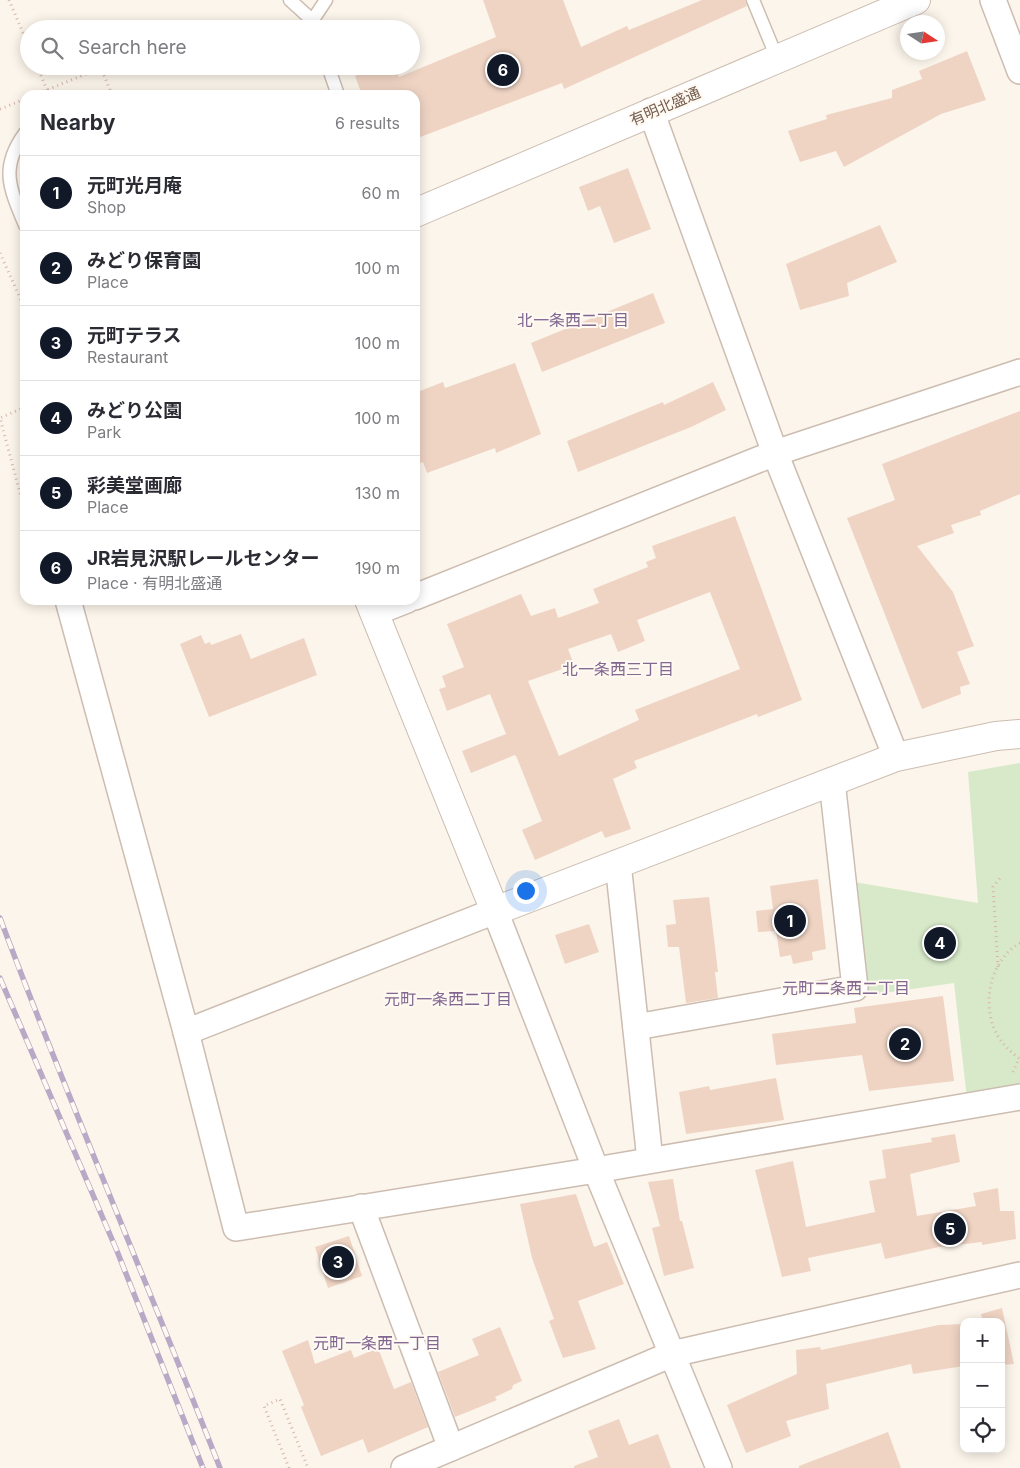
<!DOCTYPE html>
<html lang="en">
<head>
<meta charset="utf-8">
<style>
  :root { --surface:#fff; --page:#f2f2f3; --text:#2b2b33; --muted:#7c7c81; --line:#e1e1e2; --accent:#111827 }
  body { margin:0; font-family:Inter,"Noto Sans JP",sans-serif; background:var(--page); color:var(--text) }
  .controls { position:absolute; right:15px; bottom:15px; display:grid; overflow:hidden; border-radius:10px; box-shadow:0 2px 12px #0003 }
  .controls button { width:45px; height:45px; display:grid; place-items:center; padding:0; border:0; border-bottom:1px solid var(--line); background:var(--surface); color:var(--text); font:25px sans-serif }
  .compass { position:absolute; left:900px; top:15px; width:45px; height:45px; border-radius:50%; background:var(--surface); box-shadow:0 2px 12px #0003; rotate:102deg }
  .you { position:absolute; left:525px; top:890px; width:18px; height:18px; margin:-12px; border:4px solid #fff; border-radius:50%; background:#1a73e8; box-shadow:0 0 0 8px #1a73e833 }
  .badge { display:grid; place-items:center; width:32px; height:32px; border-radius:50%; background:var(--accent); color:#fff; font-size:16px; font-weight:700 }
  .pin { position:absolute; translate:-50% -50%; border:2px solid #fff; box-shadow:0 1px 5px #0006 }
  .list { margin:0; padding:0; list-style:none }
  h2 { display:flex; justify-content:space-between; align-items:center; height:65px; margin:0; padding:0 20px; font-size:21px }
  h2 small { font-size:16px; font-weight:400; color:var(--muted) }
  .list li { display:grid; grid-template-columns:32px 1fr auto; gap:15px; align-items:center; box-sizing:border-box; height:75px; padding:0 20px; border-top:1px solid var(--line) }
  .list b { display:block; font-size:19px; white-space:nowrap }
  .list p { margin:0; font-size:16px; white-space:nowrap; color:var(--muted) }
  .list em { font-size:16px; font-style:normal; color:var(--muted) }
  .icon { flex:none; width:28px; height:28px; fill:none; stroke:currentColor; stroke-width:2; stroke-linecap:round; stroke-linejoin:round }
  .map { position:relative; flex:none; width:1020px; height:1468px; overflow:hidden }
  .search { position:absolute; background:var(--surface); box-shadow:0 2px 12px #0003; left:20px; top:20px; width:400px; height:55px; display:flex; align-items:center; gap:12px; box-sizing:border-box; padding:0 18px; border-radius:28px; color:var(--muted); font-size:19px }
  .panel { position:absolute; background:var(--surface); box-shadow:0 2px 12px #0003; left:20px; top:90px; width:400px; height:515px; border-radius:15px }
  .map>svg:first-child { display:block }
  .green { fill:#d7e9c9 }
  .building { fill:#efd4c4; fill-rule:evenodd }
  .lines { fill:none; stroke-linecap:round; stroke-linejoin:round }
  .service-casing { stroke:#cdbdb1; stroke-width:15 }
  .minor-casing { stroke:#cdbdb1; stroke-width:28 }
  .tertiary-casing { stroke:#cdbdb1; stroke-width:30 }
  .path { stroke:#d5b7a7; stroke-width:3; stroke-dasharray:1 4; stroke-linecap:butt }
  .service { stroke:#fff; stroke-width:12 }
  .minor { stroke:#fff; stroke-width:25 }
  .tertiary { stroke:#fff; stroke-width:28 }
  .rail-casing { stroke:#b8a9c6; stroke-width:5.5 }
  .rail { stroke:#fef9f1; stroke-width:4; stroke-dasharray:11; stroke-linecap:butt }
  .labels { text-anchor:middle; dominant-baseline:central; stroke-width:4; stroke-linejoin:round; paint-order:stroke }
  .street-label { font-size:15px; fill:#755c4f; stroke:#fef9f1 }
  .neighbourhood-label { font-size:16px; fill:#826791; stroke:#fef9f1 }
</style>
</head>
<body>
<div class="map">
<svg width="1020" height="1468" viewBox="0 0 1020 1468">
  <rect width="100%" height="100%" fill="#fcf5eb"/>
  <!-- green -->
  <polygon class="green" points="1020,763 1020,1090 967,1099 954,983 864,996 854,882 978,903 968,772"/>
  <!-- building -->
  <g class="building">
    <polygon points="483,0 563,0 581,47 627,26 629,30 702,0 745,0 747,6 564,89 562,83 415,139 415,95 357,95 361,92 355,76 381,66 395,66 399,77 496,37"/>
    <polygon points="967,51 986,100 941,114 844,167 836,151 800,162 788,131 827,119 826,115 892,98 892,90 922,79 919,71"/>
    <polygon points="628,168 651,229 614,243 600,206 588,211 579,187"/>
    <polygon points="880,225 897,262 847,283 849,296 800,310 786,264"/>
    <polygon points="653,293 665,323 542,372 531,343"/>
    <polygon points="515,363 541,434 496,453 495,448 427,473 423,462 415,465 415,393 443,382 445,388"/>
    <polygon points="713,382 726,410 691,427 578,472 567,441 663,402 664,405"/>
    <polygon points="1020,411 1020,494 980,511 981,515 951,525 954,533 917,546 953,592 974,646 957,652 970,684 960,687 961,694 922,709 847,518 895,500 882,464"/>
    <path d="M735,516L802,700L758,717L757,714L634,761L637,768L613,779L631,829L605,838L602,831L535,860L522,830L542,821L517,758L515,755L471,773L462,751L506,734L490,694L447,711L439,689L446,687L442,676L464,667L447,624L521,594L531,616L555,608L558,618L599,603L593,589L648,567L646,562L656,558L652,546ZM710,592L740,669L635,710L639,720L559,756L528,681L574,665L568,649L611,634L618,652L645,641L637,620Z"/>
    <polygon points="241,634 251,659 304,638 317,675 209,717 180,644 201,635 205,644 210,642 211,645"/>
    <polygon points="818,879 826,949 812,952 813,960 793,964 791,955 780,957 776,931 758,932 756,911 773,909 770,886"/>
    <polygon points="709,897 718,972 715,972 718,998 686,1003 679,947 668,947 666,925 676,924 673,900"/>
    <polygon points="589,924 599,952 565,964 555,935"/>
    <polygon points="943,996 954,1081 869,1091 862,1055 776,1065 772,1034 856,1023 854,1008"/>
    <polygon points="776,1078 784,1120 686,1134 679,1092 709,1086 710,1090"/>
    <polygon points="955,1134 960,1162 910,1174 917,1216 976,1206 973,1193 998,1188 1000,1211 1014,1211 1016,1239 982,1245 982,1242 939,1247 885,1259 881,1243 808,1258 811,1271 782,1277 755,1170 793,1161 806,1227 875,1212 869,1181 886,1178 882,1150 932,1142 931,1138"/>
    <polygon points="673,1179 680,1221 682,1221 694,1268 664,1276 652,1228 660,1226 648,1182"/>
    <polygon points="576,1194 594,1247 607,1242 624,1284 578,1301 596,1349 563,1358 549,1321 554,1319 532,1258 520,1204"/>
    <polygon points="349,1236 362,1276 328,1288 315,1247"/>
    <polygon points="1002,1308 1014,1364 1001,1365 1001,1322 983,1322 981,1314"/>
    <polygon points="964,1324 964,1366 913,1374 911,1364 826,1384 829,1409 786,1421 791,1436 746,1453 727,1405 797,1374 796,1350 820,1347 821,1350 939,1325"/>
    <polygon points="500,1327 522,1381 513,1385 512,1389 495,1397 497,1400 455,1417 438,1372 479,1355 472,1339"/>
    <polygon points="308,1340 315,1364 351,1350 354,1358 378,1348 394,1389 411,1382 428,1427 368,1453 363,1439 321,1456 301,1407 304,1405 282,1351"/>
    <polygon points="619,1419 629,1445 658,1434 671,1468 574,1468 574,1466 598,1457 588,1431"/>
    <polygon points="888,1432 901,1468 799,1468 799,1466"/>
  </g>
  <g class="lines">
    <!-- service casing -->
    <g class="service-casing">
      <g id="service">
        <polyline points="290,0 312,20 315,29"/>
        <polyline points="753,0 777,58"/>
        <polyline points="308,27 326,0"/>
        <polyline points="328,66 338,95"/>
        <path d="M25,133C0,167 9,187 25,225"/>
      </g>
    </g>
    <!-- minor casing -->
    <g class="minor-casing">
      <g id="minor">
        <polyline points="993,0 1020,71"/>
        <polyline points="651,111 775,453 896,757"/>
        <polyline points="415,597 775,453 1020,372"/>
        <polyline points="68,600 186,1032 236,1228 596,1170 1020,1097"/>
        <polyline points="374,613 407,600"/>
        <polyline points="618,863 650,1160"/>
        <polyline points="636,1027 855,988 832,781"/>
        <polyline points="186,1032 495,911 596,1170 719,1468"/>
        <polyline points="361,1207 451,1448"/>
        <polyline points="404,1468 672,1354 1020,1275"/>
      </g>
    </g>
    <!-- tertiary casing -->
    <g class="tertiary-casing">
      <g id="tertiary">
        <polyline points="415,213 916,0"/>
        <polyline points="369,600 495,911 896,757 996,736 1020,734"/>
      </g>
    </g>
    <!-- path -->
    <g class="path">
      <polyline points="9,0 29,47"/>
      <polyline points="37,66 47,90"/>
      <polyline points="34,95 101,68 112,95"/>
      <polyline points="0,109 25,99"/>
      <polyline points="0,253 25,309"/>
      <polyline points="25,407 0,418 25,512"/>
      <path d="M1020,943C992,959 983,997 993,1026C998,1040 1009,1051 1020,1059"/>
      <polyline points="998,967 993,887 1000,878"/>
      <polyline points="1013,1072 1019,1058"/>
      <polyline points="289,1468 264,1406 280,1399 308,1468"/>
    </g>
    <!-- service -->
    <use href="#service" class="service"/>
    <!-- minor -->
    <use href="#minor" class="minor"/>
    <!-- tertiary -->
    <use href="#tertiary" class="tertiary"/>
    <!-- rail casing -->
    <g class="rail-casing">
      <g id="rail">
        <path d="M0,918C69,1103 148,1284 220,1468"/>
        <polyline points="0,978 117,1251 203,1468"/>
      </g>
    </g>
    <!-- rail -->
    <use href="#rail" class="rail"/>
  </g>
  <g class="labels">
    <!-- street labels -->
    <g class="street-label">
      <text transform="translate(665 106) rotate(-23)">有明北盛通</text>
    </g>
    <!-- neighbourhood labels -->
    <g class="neighbourhood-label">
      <text x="573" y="320">北一条西二丁目</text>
      <text x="618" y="669">北一条西三丁目</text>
      <text x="846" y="988">元町二条西二丁目</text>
      <text x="448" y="999">元町一条西二丁目</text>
      <text x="377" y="1343">元町一条西一丁目</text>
    </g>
  </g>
</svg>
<div class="controls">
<button>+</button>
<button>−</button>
<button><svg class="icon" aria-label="locate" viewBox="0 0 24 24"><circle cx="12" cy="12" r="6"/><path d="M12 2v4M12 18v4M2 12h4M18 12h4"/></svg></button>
</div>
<svg class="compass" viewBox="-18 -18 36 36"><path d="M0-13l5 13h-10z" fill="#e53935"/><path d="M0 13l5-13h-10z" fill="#7c7c81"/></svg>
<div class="you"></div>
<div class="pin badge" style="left:790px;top:921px">1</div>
<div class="pin badge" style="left:905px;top:1044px">2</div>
<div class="pin badge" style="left:338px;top:1262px">3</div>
<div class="pin badge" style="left:940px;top:943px">4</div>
<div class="pin badge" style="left:950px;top:1229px">5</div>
<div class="pin badge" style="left:503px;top:70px">6</div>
<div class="search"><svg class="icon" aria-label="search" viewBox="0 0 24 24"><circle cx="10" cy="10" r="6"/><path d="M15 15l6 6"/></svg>Search here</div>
<section class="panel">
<h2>Nearby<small>6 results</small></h2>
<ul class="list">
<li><span class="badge">1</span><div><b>元町光月庵</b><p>Shop</p></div><em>60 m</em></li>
<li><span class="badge">2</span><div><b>みどり保育園</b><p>Place</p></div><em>100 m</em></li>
<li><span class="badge">3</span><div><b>元町テラス</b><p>Restaurant</p></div><em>100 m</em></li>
<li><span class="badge">4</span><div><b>みどり公園</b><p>Park</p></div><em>100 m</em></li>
<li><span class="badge">5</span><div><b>彩美堂画廊</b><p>Place</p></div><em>130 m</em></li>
<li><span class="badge">6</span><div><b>JR岩見沢駅レールセンター</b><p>Place · 有明北盛通</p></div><em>190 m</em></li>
</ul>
</section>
</div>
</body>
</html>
